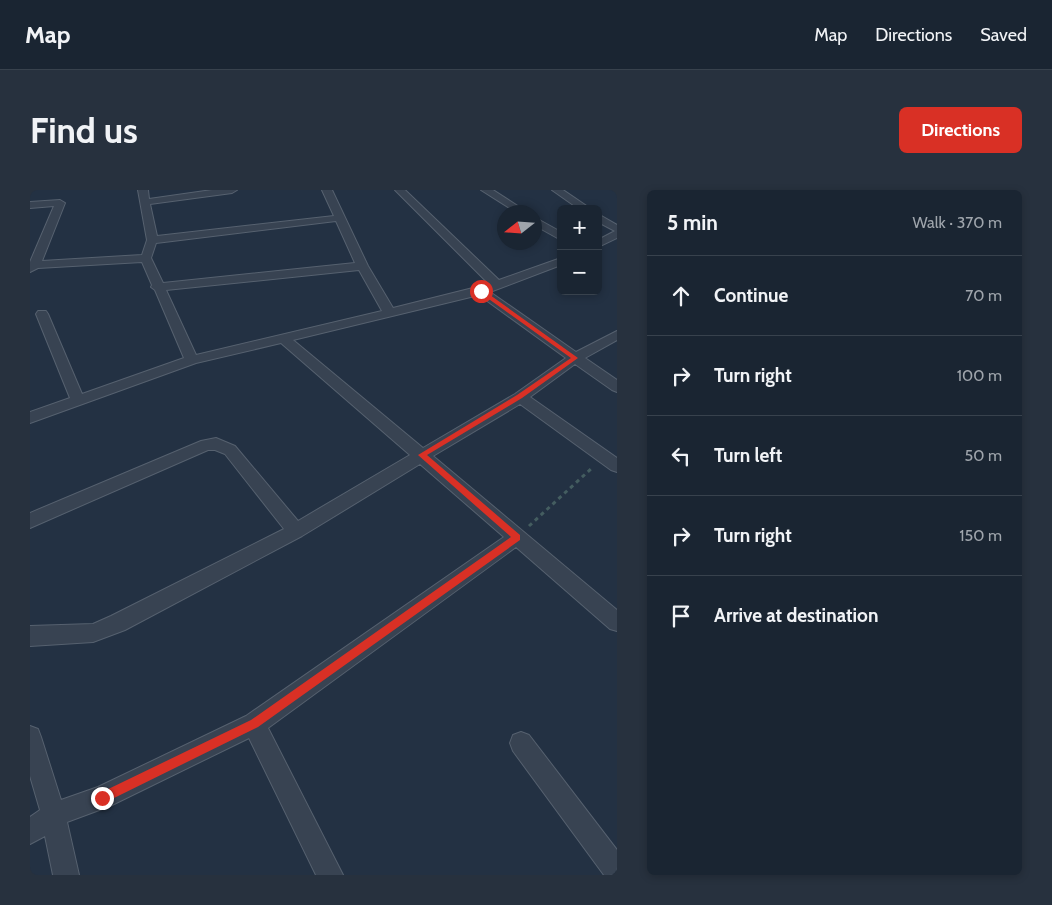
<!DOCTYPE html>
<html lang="en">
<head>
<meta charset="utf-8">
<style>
  :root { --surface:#1a2532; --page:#27313e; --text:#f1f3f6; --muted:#9fa5ac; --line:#38424d; --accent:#d93025 }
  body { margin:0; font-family:Cabin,sans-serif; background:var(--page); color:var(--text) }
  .controls { position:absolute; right:15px; top:15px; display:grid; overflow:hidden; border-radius:8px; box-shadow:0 2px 8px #0003 }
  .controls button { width:45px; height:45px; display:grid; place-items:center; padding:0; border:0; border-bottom:1px solid var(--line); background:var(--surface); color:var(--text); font:25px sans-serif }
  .compass { position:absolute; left:467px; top:15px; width:45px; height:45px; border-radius:50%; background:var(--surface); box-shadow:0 2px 8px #0003; rotate:253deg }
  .stop { position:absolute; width:15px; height:15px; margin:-11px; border:4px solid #d93025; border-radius:50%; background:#fff }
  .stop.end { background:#d93025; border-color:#fff; box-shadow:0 1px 5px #0008 }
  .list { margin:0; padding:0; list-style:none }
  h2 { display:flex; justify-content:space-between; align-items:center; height:65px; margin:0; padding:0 20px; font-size:21px }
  h2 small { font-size:16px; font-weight:400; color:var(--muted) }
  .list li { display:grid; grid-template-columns:32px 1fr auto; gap:15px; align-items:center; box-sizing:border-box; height:80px; padding:0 20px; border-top:1px solid var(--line) }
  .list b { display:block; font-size:19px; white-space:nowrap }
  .list em { font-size:16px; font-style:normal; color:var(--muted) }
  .icon { flex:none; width:28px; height:28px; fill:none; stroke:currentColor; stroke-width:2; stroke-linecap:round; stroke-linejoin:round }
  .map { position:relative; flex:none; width:587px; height:685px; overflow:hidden; border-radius:8px }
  header { display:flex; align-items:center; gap:30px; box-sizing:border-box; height:70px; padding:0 25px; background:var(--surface); border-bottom:1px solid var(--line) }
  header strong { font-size:24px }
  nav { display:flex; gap:28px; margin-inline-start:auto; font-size:18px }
  .intro { display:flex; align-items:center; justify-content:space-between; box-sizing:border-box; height:120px; padding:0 30px }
  h1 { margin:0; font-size:35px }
  .button { padding:12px 22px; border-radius:8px; background:var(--accent); color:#fff; font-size:18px; font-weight:700 }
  main { display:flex; gap:30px; padding:0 30px }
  aside { flex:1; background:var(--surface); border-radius:8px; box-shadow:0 2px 8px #0003 }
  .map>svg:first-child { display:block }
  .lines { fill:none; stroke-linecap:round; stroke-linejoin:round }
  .street-casing { stroke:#56616f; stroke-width:2 }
  .path { stroke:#445d60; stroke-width:3; stroke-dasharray:4 4; stroke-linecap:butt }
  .street { fill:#384352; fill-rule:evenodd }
  .route { fill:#d93025 }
</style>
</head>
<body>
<header>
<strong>Map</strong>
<nav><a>Map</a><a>Directions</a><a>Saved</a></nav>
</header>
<div class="intro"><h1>Find us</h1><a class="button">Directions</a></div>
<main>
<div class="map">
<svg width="587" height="685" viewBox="0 0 587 685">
  <rect width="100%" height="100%" fill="#233143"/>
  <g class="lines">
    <!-- street casing -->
    <g class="street-casing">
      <g id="street">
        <path d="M108,0H118L119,9L182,0H207L202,3L120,14L127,46L304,26L292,0H302L338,76L363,118L459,94L365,0H375L469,90L531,68V75L460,102L546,162L587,141V150L555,168L587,190V202L582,200L545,174L500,207L587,268V282L581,280L490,214L403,266L587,420V441L580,439L486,357L238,538L313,685H286L219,548L80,616L37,632L49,685H23L15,646L0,654V627L10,620L0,586V536L8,539L11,547L31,610L68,597L216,526L474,347L390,274L272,346L95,440L63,452L0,456V436L63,434L81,426L254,339L195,264L185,260H178L0,338V323L171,251L186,248L205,256L268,331L380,265L251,153L166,173L0,233V222L40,208L6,124L8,121H16L18,124L52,204L154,168L125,100L121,97L122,95L112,72L8,78L0,82V72L24,16L0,18V12L30,10L35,13L12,71L112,65L117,50ZM306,31L325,73L133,93L121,68L126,53ZM329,80L352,121L166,165L136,100ZM449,105L536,168L485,204L393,258L263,150Z"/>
        <polygon points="451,0 463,0 497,22 486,22"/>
        <polygon points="522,0 533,0 561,19 549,19"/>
        <polygon points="568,24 587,35 587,48 568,57 568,50 585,41 568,32"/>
        <polygon points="504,27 531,42 531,50 504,35"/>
        <polygon points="491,542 499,545 587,660 587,685 574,685 483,561 480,553 483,545"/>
      </g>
    </g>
    <!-- path -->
    <polyline class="path" points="499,336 563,277"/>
    <!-- street -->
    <use href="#street" class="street"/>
  </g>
  <!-- route -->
  <polygon class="route" points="449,100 453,100 548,168 492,208 397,265 490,345 490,350 228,537 76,612 72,613 68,612 67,608 68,604 221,530 481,347 388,265 487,205 541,168 449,102"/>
</svg>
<div class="controls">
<button>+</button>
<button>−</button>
</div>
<svg class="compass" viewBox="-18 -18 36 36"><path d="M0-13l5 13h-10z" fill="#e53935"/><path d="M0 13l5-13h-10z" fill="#9fa5ac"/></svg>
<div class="stop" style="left:451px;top:101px"></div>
<div class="stop end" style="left:72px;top:608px"></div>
</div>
<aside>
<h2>5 min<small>Walk · 370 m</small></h2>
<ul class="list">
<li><svg class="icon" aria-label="ahead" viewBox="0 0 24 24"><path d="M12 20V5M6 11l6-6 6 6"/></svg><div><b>Continue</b></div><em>70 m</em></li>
<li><svg class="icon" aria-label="right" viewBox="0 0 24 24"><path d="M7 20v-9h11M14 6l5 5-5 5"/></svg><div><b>Turn right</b></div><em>100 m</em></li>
<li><svg class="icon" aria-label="left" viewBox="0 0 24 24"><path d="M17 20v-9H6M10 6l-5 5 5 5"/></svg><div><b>Turn left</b></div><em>50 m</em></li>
<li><svg class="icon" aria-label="right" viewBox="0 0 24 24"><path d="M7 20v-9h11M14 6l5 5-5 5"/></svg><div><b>Turn right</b></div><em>150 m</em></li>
<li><svg class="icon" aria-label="arrive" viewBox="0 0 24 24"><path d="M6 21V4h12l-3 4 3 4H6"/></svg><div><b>Arrive at destination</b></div></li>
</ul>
</aside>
</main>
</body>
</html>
